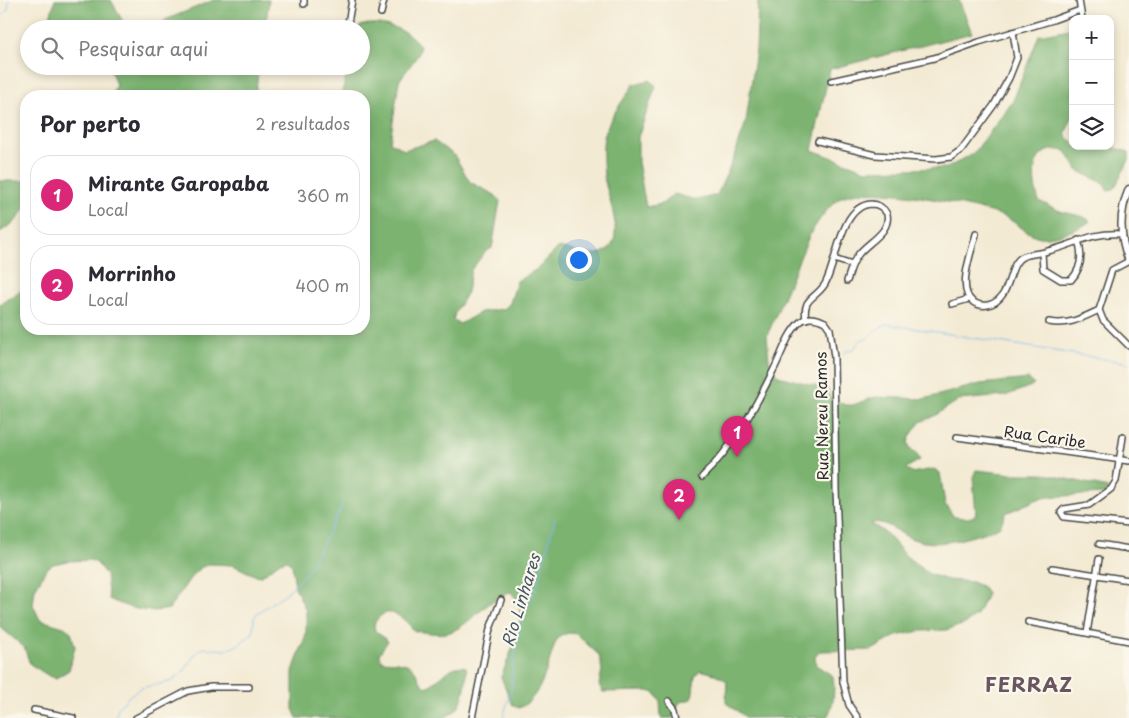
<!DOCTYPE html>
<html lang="pt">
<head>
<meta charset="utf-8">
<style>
  :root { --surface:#fff; --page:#f2f2f3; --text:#2b2b33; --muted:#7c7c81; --line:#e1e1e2; --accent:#db2777 }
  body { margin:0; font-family:"Playpen Sans",sans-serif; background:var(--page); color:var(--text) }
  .controls { position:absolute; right:15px; top:15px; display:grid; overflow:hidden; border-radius:10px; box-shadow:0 2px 8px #0003 }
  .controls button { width:45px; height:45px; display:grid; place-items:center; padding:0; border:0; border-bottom:1px solid var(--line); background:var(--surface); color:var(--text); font:25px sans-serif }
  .you { position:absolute; left:578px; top:259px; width:18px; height:18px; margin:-12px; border:4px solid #fff; border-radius:50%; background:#1a73e8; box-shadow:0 0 0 8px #1a73e833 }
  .badge { display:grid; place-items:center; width:32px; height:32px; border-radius:50%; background:var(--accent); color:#fff; font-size:16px; font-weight:700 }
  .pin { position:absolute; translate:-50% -41px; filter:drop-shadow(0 1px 2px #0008) }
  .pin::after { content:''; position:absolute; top:26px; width:18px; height:15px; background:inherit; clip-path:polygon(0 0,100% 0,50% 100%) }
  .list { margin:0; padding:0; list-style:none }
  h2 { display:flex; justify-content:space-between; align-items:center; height:65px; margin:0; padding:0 20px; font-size:21px }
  h2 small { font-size:16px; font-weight:400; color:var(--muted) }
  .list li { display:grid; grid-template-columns:32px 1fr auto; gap:15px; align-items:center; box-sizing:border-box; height:80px; margin:0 10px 10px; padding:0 10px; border:1px solid var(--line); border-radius:20px }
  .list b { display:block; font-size:19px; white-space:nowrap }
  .list p { margin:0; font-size:16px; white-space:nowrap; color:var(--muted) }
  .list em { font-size:16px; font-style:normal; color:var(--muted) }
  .icon { flex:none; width:28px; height:28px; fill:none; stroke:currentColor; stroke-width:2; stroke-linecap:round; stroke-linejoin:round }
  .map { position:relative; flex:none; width:1129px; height:718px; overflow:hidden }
  .search { position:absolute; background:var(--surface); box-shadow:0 2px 8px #0003; left:20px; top:20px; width:350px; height:55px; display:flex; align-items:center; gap:12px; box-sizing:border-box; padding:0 18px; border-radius:28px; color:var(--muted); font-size:19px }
  .panel { position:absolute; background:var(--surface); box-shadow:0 2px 8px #0003; left:20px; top:90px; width:350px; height:245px; border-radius:20px }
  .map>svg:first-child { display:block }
  .forest { fill:#7bb371; stroke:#536f4e }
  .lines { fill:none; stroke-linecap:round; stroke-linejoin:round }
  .stream { stroke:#78b8ed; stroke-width:1 }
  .minor-casing { stroke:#494844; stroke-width:8 }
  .major-casing { stroke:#494844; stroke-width:9 }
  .minor { stroke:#fff; stroke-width:5 }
  .major { stroke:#fff; stroke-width:6 }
  .labels { text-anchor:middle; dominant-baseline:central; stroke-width:4.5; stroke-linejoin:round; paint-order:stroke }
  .street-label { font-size:15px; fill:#2b2b2b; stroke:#fbf7ec }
  .water-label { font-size:16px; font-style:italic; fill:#425565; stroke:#fbf7ec }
  .district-label { font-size:20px; font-weight:bold; letter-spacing:1px; fill:#695660; stroke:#fbf7ec }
</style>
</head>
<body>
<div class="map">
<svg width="1129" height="718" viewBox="0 0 1129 718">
  <rect width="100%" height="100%" fill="#fbf7ec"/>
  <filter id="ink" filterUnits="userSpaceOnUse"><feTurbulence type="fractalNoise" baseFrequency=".02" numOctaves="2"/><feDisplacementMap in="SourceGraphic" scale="10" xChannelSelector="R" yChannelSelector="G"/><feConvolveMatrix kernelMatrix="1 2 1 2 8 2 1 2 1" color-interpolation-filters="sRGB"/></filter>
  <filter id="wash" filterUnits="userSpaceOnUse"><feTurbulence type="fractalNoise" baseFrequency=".0096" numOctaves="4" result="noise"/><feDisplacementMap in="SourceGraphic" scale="20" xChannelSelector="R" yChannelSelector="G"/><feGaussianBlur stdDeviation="1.12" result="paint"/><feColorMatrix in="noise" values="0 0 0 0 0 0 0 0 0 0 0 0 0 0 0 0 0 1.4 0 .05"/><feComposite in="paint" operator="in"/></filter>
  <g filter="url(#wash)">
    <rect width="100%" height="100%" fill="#f3ead3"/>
    <!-- forest -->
    <g class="forest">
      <polygon points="55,0 111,0 127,29 48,29 48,24"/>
      <polygon points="214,0 269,0 265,29 159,29 165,20"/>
      <path d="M761,0H959L972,33L830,69L812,150L866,170L947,168L974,153L1013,101L1039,35L1070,29L1073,33V116L1065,134L1070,140L1073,141V146H1109L1129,152V160L1114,189L1107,190L1103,183L1077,170L1066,151C1060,150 1053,149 1047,151C1029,159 1034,187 1039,201L1060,211L1084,217L1090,221C1082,229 1052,239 1040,237C1025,234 1014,219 1000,215C969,205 871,183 842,197C831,202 817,223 810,234L767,336L769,360L778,376L828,389L829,397L845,405H853L875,397L924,399L980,384L1029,379L1034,385L1005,396L959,400L934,416L920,422L911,435L908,442L910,449L916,453L920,460L906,468L911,473L934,469L940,473L945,504L954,517L969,518L976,515L973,477L976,470L1013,474H1045L1108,488L1105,494L1043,497L1006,513L1000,526L993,530C969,537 939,549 913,539C898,534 888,520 871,523L888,535L906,556L929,574L948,580L972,582L983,587L987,594L977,615L965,624L946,630L920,631L896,636L872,650L820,651L815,657L816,665L833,676C835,688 834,709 826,718L818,717L747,718L726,703L727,681L715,674L700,670L695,676L692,699L680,702L673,714V718H661L660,701L655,693L648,691L603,692L599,685L602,670L599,655L576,634L569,633L562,635L556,641C547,664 543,697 519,708L512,704L501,677C508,658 524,626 519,605C518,601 514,596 511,592C494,594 471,623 453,631C442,636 426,632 414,631C404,617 386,602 374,624L375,631L388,641L379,654L382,661C391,662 406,661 413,668C419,675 417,680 426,687C441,681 448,663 466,667C468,676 464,698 459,706C456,712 449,715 444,718H297L293,709V671L306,634V610L295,587L292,565L287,560L280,562L261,576L254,575L233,565L210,564L202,567L191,577L169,609C147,614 128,608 109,599L106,575L97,563L90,560L68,561L53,564L46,569L35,589L33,605L40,620L64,627L71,632L75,647L69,670L56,678L49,676L30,664L24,647L0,627V304L20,291L26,289V329H364V96H341L349,66H361V29H358V27C376,18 411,29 420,47L418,55L399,81L390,142L404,150L434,141L454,155L470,182L495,195L500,201L492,248L485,252L471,270L467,292L455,313L453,320L460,324L481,312L504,309L510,303L517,281L537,269L559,247C572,250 588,257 601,253C630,245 606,194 604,176C603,164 602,149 604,137C608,118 624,100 634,84L650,80L656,86L638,137V162L646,207L662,204L674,194L697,200L717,195L733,160L746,122L756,50L758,2Z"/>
      <polygon points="112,66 259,66 255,96 111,96 116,85 111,71"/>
      <polygon points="0,181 25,181 26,183 26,206 15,222 0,232"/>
    </g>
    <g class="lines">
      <!-- stream -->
      <g class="stream">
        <polyline points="0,19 8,9 9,0"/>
        <path d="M844,354L846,351L853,350C858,344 858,339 867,339L874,331L887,324L1129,363"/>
        <polyline points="115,718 118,708 129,696 141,688 173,681 185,670 194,656 199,650 205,648 226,650 238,645 253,633 254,618 257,613 285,594 295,585 311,566 343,504"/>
        <polyline points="503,718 511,690 513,663 522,621 538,582 555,518"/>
      </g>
    </g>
  </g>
  <g filter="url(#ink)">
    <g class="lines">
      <!-- minor casing -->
      <g class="minor-casing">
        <g id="minor">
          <polyline points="1079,0 1082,19"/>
          <polyline points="304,4 304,0"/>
          <polyline points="381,13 384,0"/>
          <polyline points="347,29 352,0"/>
          <polyline points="831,81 934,58 979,42 1053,20 1080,10"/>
          <polyline points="818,141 875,155 936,159 951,157 961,150 994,105 1009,78 1017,58 1013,32"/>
          <path d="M976,234C972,251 956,290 973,302C978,305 983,306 988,305C1012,300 1007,265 1022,257C1029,253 1040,254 1048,251C1078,244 1089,232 1122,234"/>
          <path d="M1042,253L1043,269L1061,280H1071C1082,268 1083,255 1078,240"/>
          <polyline points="834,259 852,265"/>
          <polyline points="1129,261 1112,270 1099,310 1103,320 1129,346"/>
          <polyline points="952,304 969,299"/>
          <path d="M806,319C802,297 816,299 825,284C837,263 840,206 871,204C878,204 884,208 887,214C891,233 867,242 858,255C852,262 850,272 847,281"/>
          <path d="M1049,322C1068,326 1082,318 1099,310"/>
          <polyline points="957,437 1129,461"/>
          <polyline points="1123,437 1116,481 1111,489 1089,505 1064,509 1061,512 1064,517 1129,524"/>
          <path d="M702,477C733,447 755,408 774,369C782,354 787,334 800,322C807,316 817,318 825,322L830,329L834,357L836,489L843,682L849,705L858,718"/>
          <polyline points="1099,544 1129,549"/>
          <polyline points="1052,568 1129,580"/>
          <polyline points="1028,622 1129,641"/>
          <polyline points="1087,633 1099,559"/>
          <polyline points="669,701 675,709 677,718"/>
          <polyline points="34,710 73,718"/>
          <polyline points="136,718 188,691 211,687 249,687"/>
          <polyline points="472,718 490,629 501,600"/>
        </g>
      </g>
      <!-- major casing -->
      <g class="major-casing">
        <path id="major" d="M1129,189C1119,212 1119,236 1129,261"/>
      </g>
      <!-- minor -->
      <use href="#minor" class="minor"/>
      <!-- major -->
      <use href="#major" class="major"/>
    </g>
  </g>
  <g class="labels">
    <!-- street labels -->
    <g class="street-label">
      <text transform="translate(821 416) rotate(-91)">Rua Nereu Ramos</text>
      <text transform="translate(1045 436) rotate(8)">Rua Caribe</text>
    </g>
    <!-- water labels -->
    <g class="water-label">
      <text transform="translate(520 600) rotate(-73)">Rio Linhares</text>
    </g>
    <!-- district labels -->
    <g class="district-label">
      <text x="1029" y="684">FERRAZ</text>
    </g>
  </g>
</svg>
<div class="controls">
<button>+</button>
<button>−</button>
<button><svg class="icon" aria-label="layers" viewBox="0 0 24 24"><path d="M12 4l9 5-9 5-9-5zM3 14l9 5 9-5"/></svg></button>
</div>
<div class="you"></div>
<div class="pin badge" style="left:737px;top:457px">1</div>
<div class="pin badge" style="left:679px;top:520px">2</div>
<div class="search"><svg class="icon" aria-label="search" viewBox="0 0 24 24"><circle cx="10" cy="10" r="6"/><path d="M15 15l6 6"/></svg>Pesquisar aqui</div>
<section class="panel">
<h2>Por perto<small>2 resultados</small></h2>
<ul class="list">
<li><span class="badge">1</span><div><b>Mirante Garopaba</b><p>Local</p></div><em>360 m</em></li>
<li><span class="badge">2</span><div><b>Morrinho</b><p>Local</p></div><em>400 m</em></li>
</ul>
</section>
</div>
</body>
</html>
